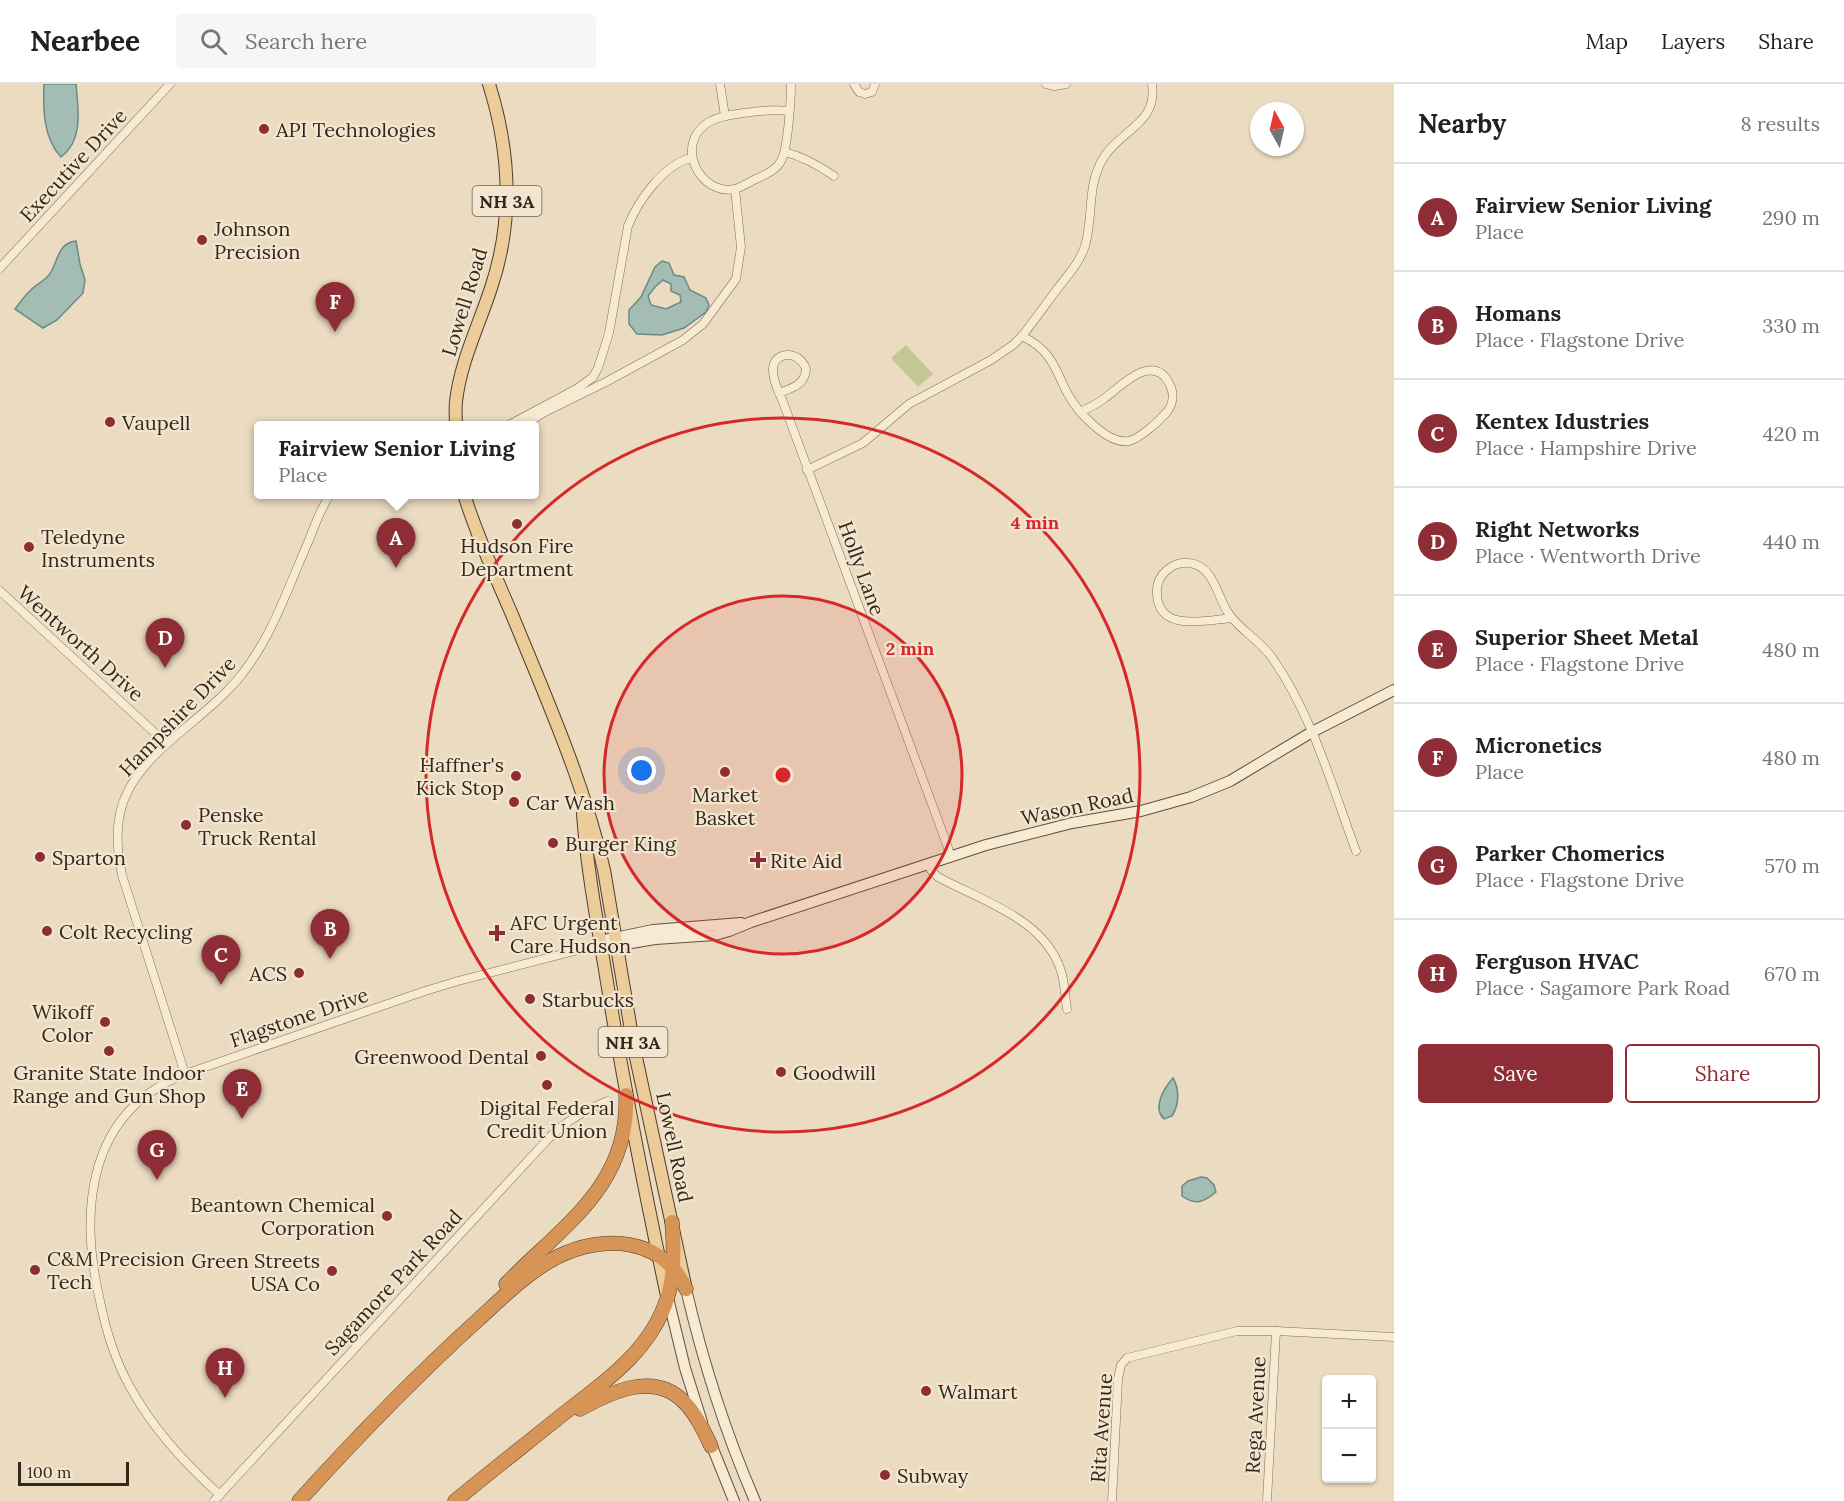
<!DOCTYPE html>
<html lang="en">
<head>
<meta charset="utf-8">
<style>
  :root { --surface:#fff; --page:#f6f6f6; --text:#222; --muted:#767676; --line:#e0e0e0; --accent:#8e2d35 }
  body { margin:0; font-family:Lora,serif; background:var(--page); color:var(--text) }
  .controls { position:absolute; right:18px; bottom:18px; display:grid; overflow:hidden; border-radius:6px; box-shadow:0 2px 4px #0004 }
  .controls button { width:54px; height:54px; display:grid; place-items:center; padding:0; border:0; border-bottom:2px solid var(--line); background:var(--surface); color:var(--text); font:30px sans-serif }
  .compass { position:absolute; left:1250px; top:18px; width:54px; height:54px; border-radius:50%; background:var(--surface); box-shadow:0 2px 4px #0004; rotate:352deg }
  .scale { position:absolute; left:18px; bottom:15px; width:111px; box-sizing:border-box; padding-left:6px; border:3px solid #34271d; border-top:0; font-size:16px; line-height:21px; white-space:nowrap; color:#34271d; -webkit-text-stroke:4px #f3e6d0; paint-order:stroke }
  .you { position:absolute; left:642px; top:687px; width:21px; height:21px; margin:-15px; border:4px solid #fff; border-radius:50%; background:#1a73e8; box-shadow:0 0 0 9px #1a73e833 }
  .badge { display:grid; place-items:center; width:39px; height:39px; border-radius:50%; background:var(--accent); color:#fff; font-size:20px; font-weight:700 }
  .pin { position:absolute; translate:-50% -50px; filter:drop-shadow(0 2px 3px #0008) }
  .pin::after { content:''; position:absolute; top:32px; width:21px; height:18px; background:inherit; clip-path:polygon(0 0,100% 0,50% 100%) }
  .popup { position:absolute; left:254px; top:337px; width:285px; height:78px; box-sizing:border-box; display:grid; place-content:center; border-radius:6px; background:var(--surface); filter:drop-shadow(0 2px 4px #0005); font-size:20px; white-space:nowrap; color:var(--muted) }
  .popup b { font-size:22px; color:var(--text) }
  .popup::after { content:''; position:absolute; left:50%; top:100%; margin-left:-12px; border:12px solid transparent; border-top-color:var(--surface) }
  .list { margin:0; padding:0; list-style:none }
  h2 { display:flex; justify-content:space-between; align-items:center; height:78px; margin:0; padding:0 24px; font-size:26px }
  h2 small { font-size:20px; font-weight:400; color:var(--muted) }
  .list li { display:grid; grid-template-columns:39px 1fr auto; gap:18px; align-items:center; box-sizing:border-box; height:108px; padding:0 24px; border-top:2px solid var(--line) }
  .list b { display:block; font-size:22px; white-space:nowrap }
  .list p { margin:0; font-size:20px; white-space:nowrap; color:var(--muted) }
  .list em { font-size:20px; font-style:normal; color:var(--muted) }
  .actions { display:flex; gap:12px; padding:18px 24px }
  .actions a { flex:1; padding:14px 0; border:2px solid var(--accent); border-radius:6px; text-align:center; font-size:21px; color:var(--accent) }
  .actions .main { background:var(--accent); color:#fff }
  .icon { flex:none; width:33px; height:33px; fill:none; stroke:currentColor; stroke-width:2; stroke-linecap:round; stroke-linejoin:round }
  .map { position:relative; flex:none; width:1394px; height:1417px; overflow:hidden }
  header { display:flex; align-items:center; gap:36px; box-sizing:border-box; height:84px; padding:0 30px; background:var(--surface); border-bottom:2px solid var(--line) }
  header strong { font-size:28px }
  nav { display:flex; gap:33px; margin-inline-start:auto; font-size:21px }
  .search { width:420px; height:54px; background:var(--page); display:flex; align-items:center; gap:15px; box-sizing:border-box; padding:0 21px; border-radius:6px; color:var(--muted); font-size:22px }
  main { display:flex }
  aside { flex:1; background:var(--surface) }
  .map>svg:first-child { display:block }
  .green { fill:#c5c896 }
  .water { fill:#a3bdb4; stroke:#6b8a81; stroke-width:1.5; fill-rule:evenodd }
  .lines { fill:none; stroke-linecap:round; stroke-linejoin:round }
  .street-casing { stroke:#836d5a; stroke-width:9 }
  .secondary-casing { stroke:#654e3d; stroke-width:12 }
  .primary-casing { stroke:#513c2e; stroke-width:14 }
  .highway-casing { stroke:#513c2e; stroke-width:15 }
  .street { stroke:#f6ead3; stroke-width:8 }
  .secondary { stroke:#f6ead3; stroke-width:10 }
  .primary { stroke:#eccd9a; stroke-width:12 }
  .highway { stroke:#d69556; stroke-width:14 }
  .ring { fill:none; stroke:#d62828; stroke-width:3 }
  .poi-dot { fill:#8e2d35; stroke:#f3e6d0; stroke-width:2 }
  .labels { text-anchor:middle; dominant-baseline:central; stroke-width:4.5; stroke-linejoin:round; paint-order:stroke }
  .shield { fill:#f3e6d0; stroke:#6d6053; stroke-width:1.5 }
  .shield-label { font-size:18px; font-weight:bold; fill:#34271d }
  .poi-label { font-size:20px; fill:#34271d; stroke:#f3e6d0; text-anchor:start }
  .street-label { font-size:20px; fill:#34271d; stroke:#f3e6d0 }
  .centre { fill:#d62828; stroke:#f3e6d0; stroke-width:3 }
  .ring-label { font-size:18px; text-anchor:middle; font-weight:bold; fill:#d62828; stroke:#f3e6d0; stroke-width:4.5; stroke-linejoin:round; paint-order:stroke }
</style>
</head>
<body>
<header>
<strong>Nearbee</strong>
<div class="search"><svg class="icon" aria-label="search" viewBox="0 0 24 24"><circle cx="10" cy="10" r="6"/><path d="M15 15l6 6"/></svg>Search here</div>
<nav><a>Map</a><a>Layers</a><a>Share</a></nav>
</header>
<main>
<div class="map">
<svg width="1394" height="1417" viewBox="0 0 1394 1417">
  <rect width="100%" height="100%" fill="#ebdbc1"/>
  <!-- green -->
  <polygon class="green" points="906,261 933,290 918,303 891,274"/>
  <!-- water -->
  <g class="water">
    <path d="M44,0H76C78,25 84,56 61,73C43,54 43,24 44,0Z"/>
    <path d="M76,157L80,180L85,196L83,209L57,236L43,244L15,225C20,219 24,212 30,207C36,200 47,196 51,188C58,176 58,159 76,157Z"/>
    <path d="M662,177L669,179L674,191L684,193L690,206L706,214L709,221L706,228L684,244L662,251L637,250L629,240V226L641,213L655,183ZM663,196L671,200V207L680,211L681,218L666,225L651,221L648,212L655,203Z"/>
    <path d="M1173,994C1180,1006 1179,1021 1172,1032L1164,1035C1152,1024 1164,1004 1173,994Z"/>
    <path d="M1201,1093L1207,1094L1214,1101L1216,1108C1204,1118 1196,1122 1182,1112V1102L1188,1097Z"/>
  </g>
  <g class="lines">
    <!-- street casing -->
    <g class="street-casing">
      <g id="street">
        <polyline points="720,0 725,32"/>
        <polyline points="854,0 859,8 865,10 872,8 875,0"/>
        <polyline points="1046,0 1055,2 1066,0"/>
        <path d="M789,27C773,25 759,27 744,29C731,31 719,32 709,38C673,60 700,112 735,105C742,103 749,98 756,95C765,91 776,86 781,77C788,65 791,15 791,0"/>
        <path d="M785,68C804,73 818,81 834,92"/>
        <polyline points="0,184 170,0"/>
        <path d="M1022,252C1032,257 1040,262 1047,271C1057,283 1061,299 1069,312C1078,328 1108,361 1129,357C1139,355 1159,337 1166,329C1173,321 1175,310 1169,299C1153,268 1121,302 1105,314C1097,320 1089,324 1080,328"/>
        <path d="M779,309C792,304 805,301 806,285C799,265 772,267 773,287C773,297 779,309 783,318C836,465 892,611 946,758L951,773"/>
        <path d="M507,342L578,304L593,293L598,284L609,249L628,142C638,117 663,81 691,74"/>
        <polyline points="523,342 543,329 606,298 683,256 703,240 736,195 741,163 735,105"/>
        <path d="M807,386L863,359L909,320L991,276L1013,261L1022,252C1034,237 1046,220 1058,204C1068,191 1080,178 1085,162C1094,132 1086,101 1104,73C1122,45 1158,39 1152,0"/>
        <polyline points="0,507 167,660"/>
        <path d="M1232,534C1207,536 1158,549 1157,510C1156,500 1160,492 1167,486C1173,481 1181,478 1189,479C1215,482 1216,512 1229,530C1241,547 1261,557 1273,575C1313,633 1332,702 1356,767"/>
        <path d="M929,780L931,786L938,793C982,817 1045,835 1061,887C1065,899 1065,913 1067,925"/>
        <path d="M185,990L122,791C116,763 114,733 128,707C151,661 211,631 242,590C273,551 289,501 309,456C315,440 321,425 330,410"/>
        <path d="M220,1411C184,1379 153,1345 130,1303C115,1276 106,1247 100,1217C79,1127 87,1028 185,990L425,907L458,897L594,862"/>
        <path d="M214,1417L548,1055C565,1037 585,1026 608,1017"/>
        <polyline points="1112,1417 1118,1295 1121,1281 1127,1274 1237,1247 1276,1247 1394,1253"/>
        <polyline points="1267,1417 1276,1247"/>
      </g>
    </g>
    <!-- secondary casing -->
    <g class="secondary-casing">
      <g id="secondary">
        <polyline points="594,862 601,864 655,855 715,851 729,847 751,838 986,761 1072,739 1141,727 1191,713 1230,697 1312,648 1394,606"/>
        <polyline points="595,862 600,857 653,846 741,839"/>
        <path d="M686,1205C703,1278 725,1348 755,1417"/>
        <polyline points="668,1214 685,1284 702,1338"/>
        <polyline points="709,1355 734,1417"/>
      </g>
    </g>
    <!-- primary casing -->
    <g class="primary-casing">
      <g id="primary">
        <path d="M456,342C456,334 455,326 456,318C460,279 479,241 491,204C514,136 510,67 489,0"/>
        <path d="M464,410C477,453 496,493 513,533C547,616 584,699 604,786L634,964L685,1201"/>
        <path d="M583,730C587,786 598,842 607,898C624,1003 645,1108 667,1212"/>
      </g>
    </g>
    <!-- highway casing -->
    <g class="highway-casing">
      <g id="highway">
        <path d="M506,1200C562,1142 630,1102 626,1011"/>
        <path d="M580,1325C611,1308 654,1287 684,1318C696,1330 704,1347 711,1362"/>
        <path d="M299,1417C356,1354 416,1292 479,1235C503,1213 528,1188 557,1173C603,1150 663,1153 686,1205"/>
        <path d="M455,1417C490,1388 526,1360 562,1331C603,1299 650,1268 667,1215C675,1190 674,1163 672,1138"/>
      </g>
    </g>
    <!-- street -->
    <use href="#street" class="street"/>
    <!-- secondary -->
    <use href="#secondary" class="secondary"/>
    <!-- primary -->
    <use href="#primary" class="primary"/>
    <!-- highway -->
    <use href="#highway" class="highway"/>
  </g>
  <!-- distance rings -->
  <circle cx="783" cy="691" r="179" fill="#d62828" fill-opacity=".12"/>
  <g class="ring">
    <circle cx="783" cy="691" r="179"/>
    <circle cx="783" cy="691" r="357"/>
  </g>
  <!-- markers -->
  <g class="poi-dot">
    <circle cx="264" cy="45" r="6"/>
    <circle cx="202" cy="156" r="6"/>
    <circle cx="110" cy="338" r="6"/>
    <circle cx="517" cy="440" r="6"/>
    <circle cx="29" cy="463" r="6"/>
    <circle cx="725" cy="688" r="6"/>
    <circle cx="516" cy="692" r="6"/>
    <circle cx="514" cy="718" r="6"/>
    <circle cx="186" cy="741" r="6"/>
    <circle cx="553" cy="759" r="6"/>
    <circle cx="40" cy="773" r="6"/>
    <path d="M755 767h6v6h6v6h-6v6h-6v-6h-6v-6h6z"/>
    <circle cx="47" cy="847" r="6"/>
    <path d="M494 840h6v6h6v6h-6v6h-6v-6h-6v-6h6z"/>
    <circle cx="299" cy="889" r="6"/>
    <circle cx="530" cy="915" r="6"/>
    <circle cx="105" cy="938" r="6"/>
    <circle cx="109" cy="967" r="6"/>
    <circle cx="541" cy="972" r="6"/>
    <circle cx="781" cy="988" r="6"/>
    <circle cx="547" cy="1001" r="6"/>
    <circle cx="387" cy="1132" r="6"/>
    <circle cx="35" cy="1186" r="6"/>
    <circle cx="332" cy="1187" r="6"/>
    <circle cx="926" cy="1307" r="6"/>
    <circle cx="885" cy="1391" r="6"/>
  </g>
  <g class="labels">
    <!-- shield labels -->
    <g class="shield">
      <rect x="472.5" y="102" width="69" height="30" rx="4.5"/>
      <rect x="598.5" y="943" width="69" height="30" rx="4.5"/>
    </g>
    <g class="shield-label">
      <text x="507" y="117">NH 3A</text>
      <text x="633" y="958">NH 3A</text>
    </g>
    <!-- poi labels -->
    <g class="poi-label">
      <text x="276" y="45">API Technologies</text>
      <text x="214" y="144">Johnson<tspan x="214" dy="23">Precision</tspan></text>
      <text x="122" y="338">Vaupell</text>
      <text x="41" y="452">Teledyne<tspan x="41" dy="23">Instruments</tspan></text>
      <text x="517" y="461" text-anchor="middle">Hudson Fire<tspan x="517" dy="23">Department</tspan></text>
      <text x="504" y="680" text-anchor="end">Haffner's<tspan x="504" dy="23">Kick Stop</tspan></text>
      <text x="725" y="710" text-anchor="middle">Market<tspan x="725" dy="23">Basket</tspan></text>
      <text x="526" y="718">Car Wash</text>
      <text x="198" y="730">Penske<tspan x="198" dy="23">Truck Rental</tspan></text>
      <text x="565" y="759">Burger King</text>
      <text x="52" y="773">Sparton</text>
      <text x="770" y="776">Rite Aid</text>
      <text x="510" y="838">AFC Urgent<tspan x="510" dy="23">Care Hudson</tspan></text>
      <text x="59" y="847">Colt Recycling</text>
      <text x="287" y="889" text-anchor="end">ACS</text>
      <text x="542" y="915">Starbucks</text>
      <text x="93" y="927" text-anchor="end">Wikoff<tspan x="93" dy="23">Color</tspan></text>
      <text x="529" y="972" text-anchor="end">Greenwood Dental</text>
      <text x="109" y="988" text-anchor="middle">Granite State Indoor<tspan x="109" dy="23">Range and Gun Shop</tspan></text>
      <text x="793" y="988">Goodwill</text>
      <text x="547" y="1023" text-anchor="middle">Digital Federal<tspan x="547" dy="23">Credit Union</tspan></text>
      <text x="375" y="1120" text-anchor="end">Beantown Chemical<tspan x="375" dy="23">Corporation</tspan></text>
      <text x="47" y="1174">C&amp;M Precision<tspan x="47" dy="23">Tech</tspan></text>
      <text x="320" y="1176" text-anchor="end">Green Streets<tspan x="320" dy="23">USA Co</tspan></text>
      <text x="938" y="1307">Walmart</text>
      <text x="897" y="1391">Subway</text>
    </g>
    <!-- street labels -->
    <g class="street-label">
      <text transform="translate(73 81) rotate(-47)">Executive Drive</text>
      <text transform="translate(464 218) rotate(-73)">Lowell Road</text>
      <text transform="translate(862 484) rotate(70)">Holly Lane</text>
      <text transform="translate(81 559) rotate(42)">Wentworth Drive</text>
      <text transform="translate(177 632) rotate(-46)">Hampshire Drive</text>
      <text transform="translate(1077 722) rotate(-12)">Wason Road</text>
      <text transform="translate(299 933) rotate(-19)">Flagstone Drive</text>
      <text transform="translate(675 1063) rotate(78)">Lowell Road</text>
      <text transform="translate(393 1198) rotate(-47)">Sagamore Park Road</text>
      <text transform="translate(1255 1331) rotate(-87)">Rega Avenue</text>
      <text transform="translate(1101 1344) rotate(-86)">Rita Avenue</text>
    </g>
  </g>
  <circle cx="783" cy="691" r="9" class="centre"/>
  <g class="ring-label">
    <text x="1035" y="445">4 min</text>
    <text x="910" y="571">2 min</text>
  </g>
</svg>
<div class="controls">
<button>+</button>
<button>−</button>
</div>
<svg class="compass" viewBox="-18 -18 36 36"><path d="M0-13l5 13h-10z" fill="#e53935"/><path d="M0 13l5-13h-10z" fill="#767676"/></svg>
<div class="scale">100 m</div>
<div class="you"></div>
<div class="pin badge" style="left:396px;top:484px">A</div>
<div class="popup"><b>Fairview Senior Living</b>Place</div>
<div class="pin badge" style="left:330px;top:875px">B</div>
<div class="pin badge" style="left:221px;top:901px">C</div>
<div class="pin badge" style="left:165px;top:584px">D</div>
<div class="pin badge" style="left:242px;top:1035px">E</div>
<div class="pin badge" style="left:335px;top:248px">F</div>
<div class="pin badge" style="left:157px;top:1096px">G</div>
<div class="pin badge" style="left:225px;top:1314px">H</div>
</div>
<aside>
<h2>Nearby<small>8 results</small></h2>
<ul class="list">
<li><span class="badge">A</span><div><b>Fairview Senior Living</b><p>Place</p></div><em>290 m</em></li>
<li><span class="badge">B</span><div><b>Homans</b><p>Place · Flagstone Drive</p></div><em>330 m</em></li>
<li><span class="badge">C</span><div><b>Kentex Idustries</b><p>Place · Hampshire Drive</p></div><em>420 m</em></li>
<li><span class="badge">D</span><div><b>Right Networks</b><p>Place · Wentworth Drive</p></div><em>440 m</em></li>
<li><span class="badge">E</span><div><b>Superior Sheet Metal</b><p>Place · Flagstone Drive</p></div><em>480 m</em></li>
<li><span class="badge">F</span><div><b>Micronetics</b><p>Place</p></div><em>480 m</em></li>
<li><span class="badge">G</span><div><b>Parker Chomerics</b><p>Place · Flagstone Drive</p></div><em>570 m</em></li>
<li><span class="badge">H</span><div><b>Ferguson HVAC</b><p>Place · Sagamore Park Road</p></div><em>670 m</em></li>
</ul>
<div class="actions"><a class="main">Save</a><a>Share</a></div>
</aside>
</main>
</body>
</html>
